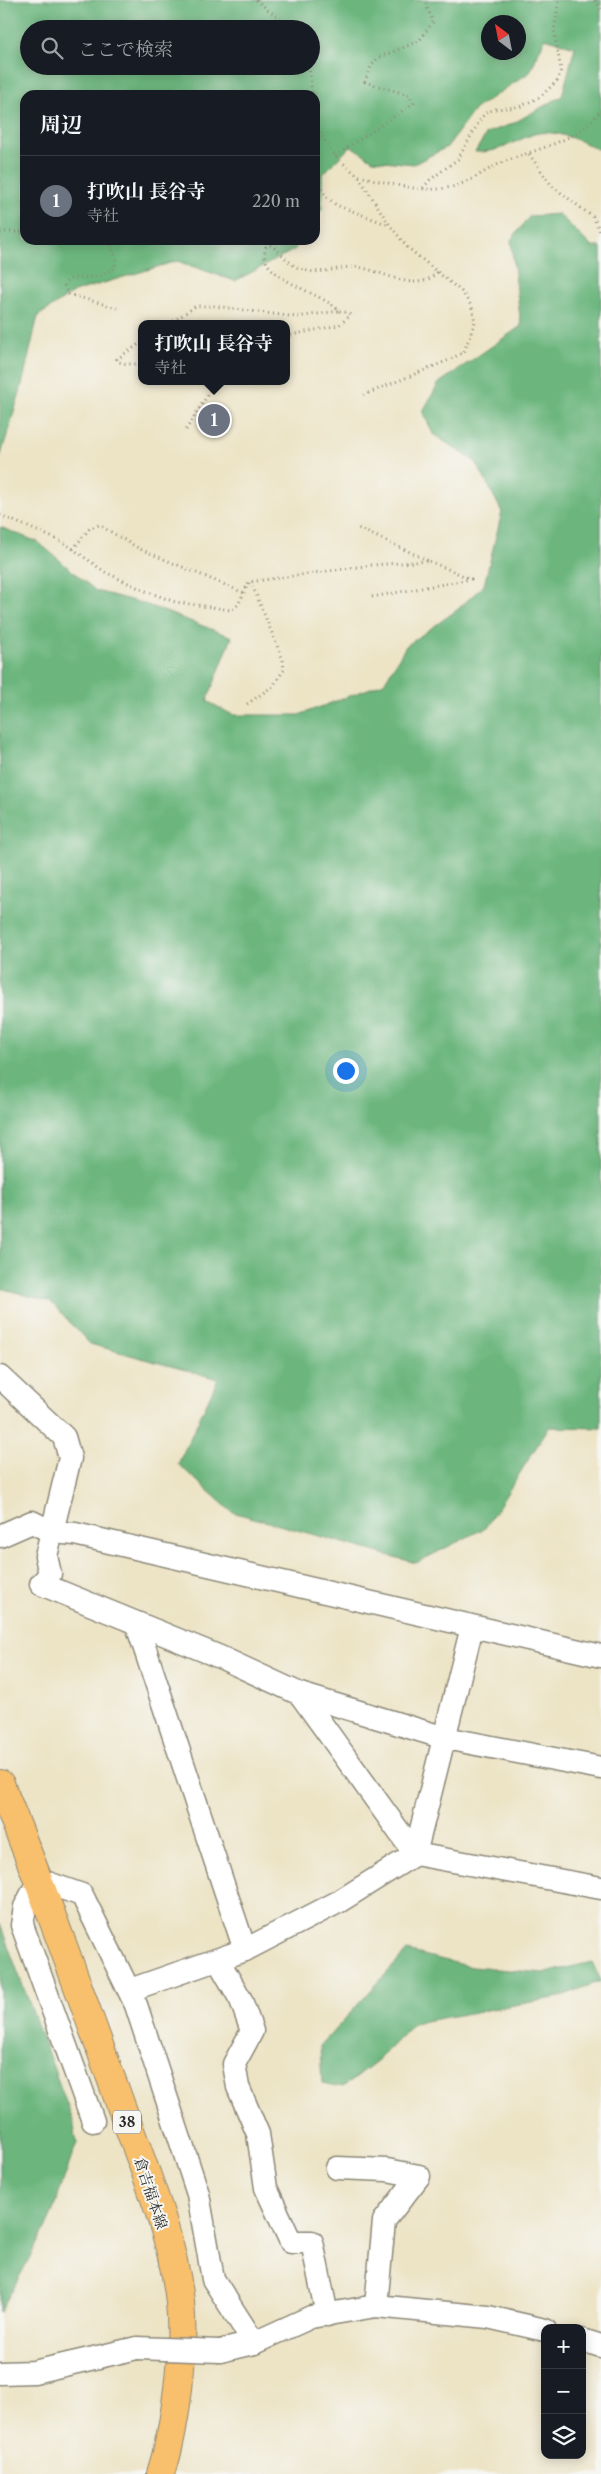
<!DOCTYPE html>
<html lang="ja">
<head>
<meta charset="utf-8">
<style>
  :root { --surface:#171b24; --page:#242831; --text:#f1f3f6; --muted:#9ea1a6; --line:#363941; --accent:#0b8043 }
  body { margin:0; font-family:"Libre Caslon Text","Noto Serif JP",serif; background:var(--page); color:var(--text) }
  .controls { position:absolute; right:15px; bottom:15px; display:grid; overflow:hidden; border-radius:10px; box-shadow:0 2px 12px #0003 }
  .controls button { width:45px; height:45px; display:grid; place-items:center; padding:0; border:0; border-bottom:1px solid var(--line); background:var(--surface); color:var(--text); font:25px sans-serif }
  .compass { position:absolute; left:481px; top:15px; width:45px; height:45px; border-radius:50%; background:var(--surface); box-shadow:0 2px 12px #0003; rotate:328deg }
  .you { position:absolute; left:345px; top:1070px; width:18px; height:18px; margin:-12px; border:4px solid #fff; border-radius:50%; background:#1a73e8; box-shadow:0 0 0 8px #1a73e833 }
  .badge { display:grid; place-items:center; width:32px; height:32px; border-radius:50%; background:var(--accent); color:#fff; font-size:16px; font-weight:700 }
  .pin { position:absolute; translate:-50% -50%; border:2px solid #fff; box-shadow:0 1px 5px #0006 }
  .popup { position:absolute; left:138px; top:320px; width:152px; height:65px; box-sizing:border-box; display:grid; place-content:center; border-radius:10px; background:var(--surface); filter:drop-shadow(0 1px 4px #0005); font-size:16px; white-space:nowrap; color:var(--muted) }
  .popup b { font-size:19px; color:var(--text) }
  .popup::after { content:''; position:absolute; left:50%; top:100%; margin-left:-10px; border:10px solid transparent; border-top-color:var(--surface) }
  .list { margin:0; padding:0; list-style:none }
  h2 { display:flex; justify-content:space-between; align-items:center; height:65px; margin:0; padding:0 20px; font-size:21px }
  h2 small { font-size:16px; font-weight:400; color:var(--muted) }
  .list li { display:grid; grid-template-columns:32px 1fr auto; gap:15px; align-items:center; box-sizing:border-box; height:90px; padding:0 20px; border-top:1px solid var(--line) }
  .list b { display:block; font-size:19px; white-space:nowrap }
  .list p { margin:0; font-size:16px; white-space:nowrap; color:var(--muted) }
  .list em { font-size:16px; font-style:normal; color:var(--muted) }
  .icon { flex:none; width:28px; height:28px; fill:none; stroke:currentColor; stroke-width:2; stroke-linecap:round; stroke-linejoin:round }
  .map { position:relative; flex:none; width:601px; height:2474px; overflow:hidden }
  .search { position:absolute; background:var(--surface); box-shadow:0 2px 12px #0003; left:20px; top:20px; width:300px; height:55px; display:flex; align-items:center; gap:12px; box-sizing:border-box; padding:0 18px; border-radius:28px; color:var(--muted); font-size:19px }
  .panel { position:absolute; background:var(--surface); box-shadow:0 2px 12px #0003; left:20px; top:90px; width:300px; height:155px; border-radius:15px }
  .map>svg:first-child { display:block }
  .forest { fill:#6cb67e; stroke:#4c7054; fill-rule:evenodd }
  .lines { fill:none; stroke-linecap:round; stroke-linejoin:round }
  .minor-casing { stroke:#8c8878; stroke-width:25 }
  .primary-casing { stroke:#8c8878; stroke-width:30 }
  .path { stroke:#8c8878; stroke-width:3; stroke-dasharray:1 4; stroke-linecap:butt }
  .minor { stroke:#fff; stroke-width:22 }
  .primary { stroke:#f8bf6c; stroke-width:28 }
  .minor-bridge-casing { stroke:#8c8878; stroke-width:25; stroke-linecap:butt }
  .minor-bridge { stroke:#fff; stroke-width:22 }
  .labels { text-anchor:middle; dominant-baseline:central; stroke-width:4; stroke-linejoin:round; paint-order:stroke }
  .shield { fill:#f6f6f2; stroke:#686867; stroke-width:1 }
  .shield-label { font-size:14px; font-weight:bold; fill:#2b2b2b }
  .street-label { font-size:15px; fill:#2b2b2b; stroke:#f6f6f2 }
</style>
</head>
<body>
<div class="map">
<svg width="601" height="2474" viewBox="0 0 601 2474">
  <rect width="100%" height="100%" fill="#f6f6f2"/>
  <filter id="ink" filterUnits="userSpaceOnUse"><feTurbulence type="fractalNoise" baseFrequency=".02" numOctaves="2"/><feDisplacementMap in="SourceGraphic" scale="10" xChannelSelector="R" yChannelSelector="G"/><feConvolveMatrix kernelMatrix="1 2 1 2 8 2 1 2 1" color-interpolation-filters="sRGB"/></filter>
  <filter id="wash" filterUnits="userSpaceOnUse"><feTurbulence type="fractalNoise" baseFrequency=".0096" numOctaves="4" result="noise"/><feDisplacementMap in="SourceGraphic" scale="20" xChannelSelector="R" yChannelSelector="G"/><feGaussianBlur stdDeviation="1.12" result="paint"/><feColorMatrix in="noise" values="0 0 0 0 0 0 0 0 0 0 0 0 0 0 0 0 0 1.4 0 .05"/><feComposite in="paint" operator="in"/></filter>
  <g filter="url(#wash)">
    <rect width="100%" height="100%" fill="#ede4c6"/>
    <!-- forest -->
    <g class="forest">
      <path d="M0,0H601V151C584,142 554,128 534,134C511,142 500,153 475,152L487,133L512,124L562,96L575,47L545,38L530,72L475,109L447,147L414,164L373,160L351,146L322,175V209L315,219V95H25V240H301L294,250L235,281L177,261L74,292L38,316L21,389L0,458ZM488,22H518V52H488ZM29,29H311V66H29Z"/>
      <polygon points="559,214 592,247 601,247 601,1428 549,1427 485,1528 416,1563 232,1512 178,1464 218,1379 90,1344 51,1302 0,1288 0,527 38,542 96,591 142,603 232,637 207,701 233,715 299,715 384,683 406,646 457,610 484,585 502,512 476,462 433,434 423,411 439,383 521,326 511,240 530,216"/>
      <polygon points="0,1924 73,2121 77,2142 49,2221 0,2313"/>
      <polygon points="407,1951 472,1967 545,1973 592,1962 601,1981 559,1997 414,2023 378,2060 343,2087 322,2083 320,2046"/>
    </g>
  </g>
  <g filter="url(#ink)">
    <g class="lines">
      <!-- minor casing -->
      <g class="minor-casing">
        <g id="minor">
          <polyline points="0,1377 64,1437 70,1458 46,1556 50,1574 41,1584 220,1657 300,1694 445,1738 601,1768"/>
          <polyline points="0,1536 32,1522 52,1532 75,1534 601,1656"/>
          <polyline points="137,1625 245,1950"/>
          <polyline points="300,1694 415,1854 601,1888"/>
          <polyline points="218,1960 241,2000 252,2031 234,2064 238,2087 258,2134 266,2188 291,2242 312,2242 327,2315"/>
          <polyline points="130,1990 245,1950 340,1901 415,1854 472,1627"/>
          <polyline points="93,2121 22,1925 25,1907 39,1880 82,1895 136,2005 198,2194 213,2279 254,2343"/>
          <polyline points="337,2168 387,2170 419,2176 384,2221 376,2306"/>
          <polyline points="582,2340 601,2346"/>
          <polyline points="220,2351 254,2343 311,2317 376,2306 488,2317 545,2330"/>
          <polyline points="0,2373 34,2372 137,2348"/>
        </g>
      </g>
      <!-- primary casing -->
      <g class="primary-casing">
        <path id="primary" d="M0,1784C42,1886 79,1989 116,2092C140,2160 172,2230 180,2302C185,2352 176,2426 161,2474"/>
      </g>
      <!-- path -->
      <g class="path">
        <polyline points="256,0 292,29"/>
        <polyline points="595,0 601,9"/>
        <polyline points="309,66 312,95"/>
        <polyline points="237,93 240,95"/>
        <polyline points="315,118 319,132 335,156 358,176 389,224 407,247 462,292 472,307 475,322 464,352 449,360 364,395"/>
        <polyline points="529,154 552,186 593,217 601,233"/>
        <polyline points="335,156 414,103 409,95 365,82 371,66 378,58 419,41 433,22 424,0"/>
        <path d="M359,176C386,182 418,193 446,188C467,185 482,172 501,163C537,148 577,143 601,110"/>
        <polyline points="315,181 326,196 336,205 389,225"/>
        <polyline points="423,188 430,180 458,159 481,118 487,112 495,109 519,107 540,97 557,81 561,70 554,31 559,0"/>
        <polyline points="0,232 25,232"/>
        <polyline points="110,240 116,261 115,268 99,276 69,279 64,285 68,294 117,308"/>
        <polyline points="250,240 264,245"/>
        <path d="M169,324L196,306H214L296,317L339,311C323,292 254,278 266,247L270,245C282,252 290,267 304,270C320,275 338,267 354,267C379,267 416,297 437,272"/>
        <polyline points="286,336 339,325 350,316 349,313 339,311"/>
        <polyline points="142,342 117,359 118,362 128,364 142,364"/>
        <polyline points="186,430 216,381"/>
        <polyline points="0,515 63,542 105,572 143,590 175,602 231,610 238,605 249,582 372,565 429,561 358,528"/>
        <polyline points="73,549 90,528 99,525 140,549 244,593"/>
        <polyline points="372,597 471,579 429,561"/>
        <polyline points="247,704 273,686 284,670 283,660 251,582"/>
      </g>
      <!-- minor -->
      <use href="#minor" class="minor"/>
      <!-- primary -->
      <use href="#primary" class="primary"/>
      <!-- minor-bridge casing -->
      <g class="minor-bridge-casing">
        <polyline id="minor-bridge" points="137,2348 220,2351"/>
      </g>
      <!-- minor-bridge -->
      <use href="#minor-bridge" class="minor-bridge"/>
    </g>
  </g>
  <g class="labels">
    <!-- shield labels -->
    <rect class="shield" x="113" y="2110.5" width="28" height="23" rx="4"/>
    <g class="shield-label">
      <text x="127" y="2122">38</text>
    </g>
    <!-- street labels -->
    <g class="street-label">
      <text transform="translate(151 2193) rotate(72)">倉吉福本線</text>
    </g>
  </g>
</svg>
<div class="controls">
<button>+</button>
<button>−</button>
<button><svg class="icon" aria-label="layers" viewBox="0 0 24 24"><path d="M12 4l9 5-9 5-9-5zM3 14l9 5 9-5"/></svg></button>
</div>
<svg class="compass" viewBox="-18 -18 36 36"><path d="M0-13l5 13h-10z" fill="#e53935"/><path d="M0 13l5-13h-10z" fill="#9ea1a6"/></svg>
<div class="you"></div>
<div class="pin badge" style="left:214px;top:420px;background:#6b7280">1</div>
<div class="popup"><b>打吹山 長谷寺</b>寺社</div>
<div class="search"><svg class="icon" aria-label="search" viewBox="0 0 24 24"><circle cx="10" cy="10" r="6"/><path d="M15 15l6 6"/></svg>ここで検索</div>
<section class="panel">
<h2>周辺<small></small></h2>
<ul class="list">
<li><span class="badge" style="background:#6b7280">1</span><div><b>打吹山 長谷寺</b><p>寺社</p></div><em>220 m</em></li>
</ul>
</section>
</div>
</body>
</html>
